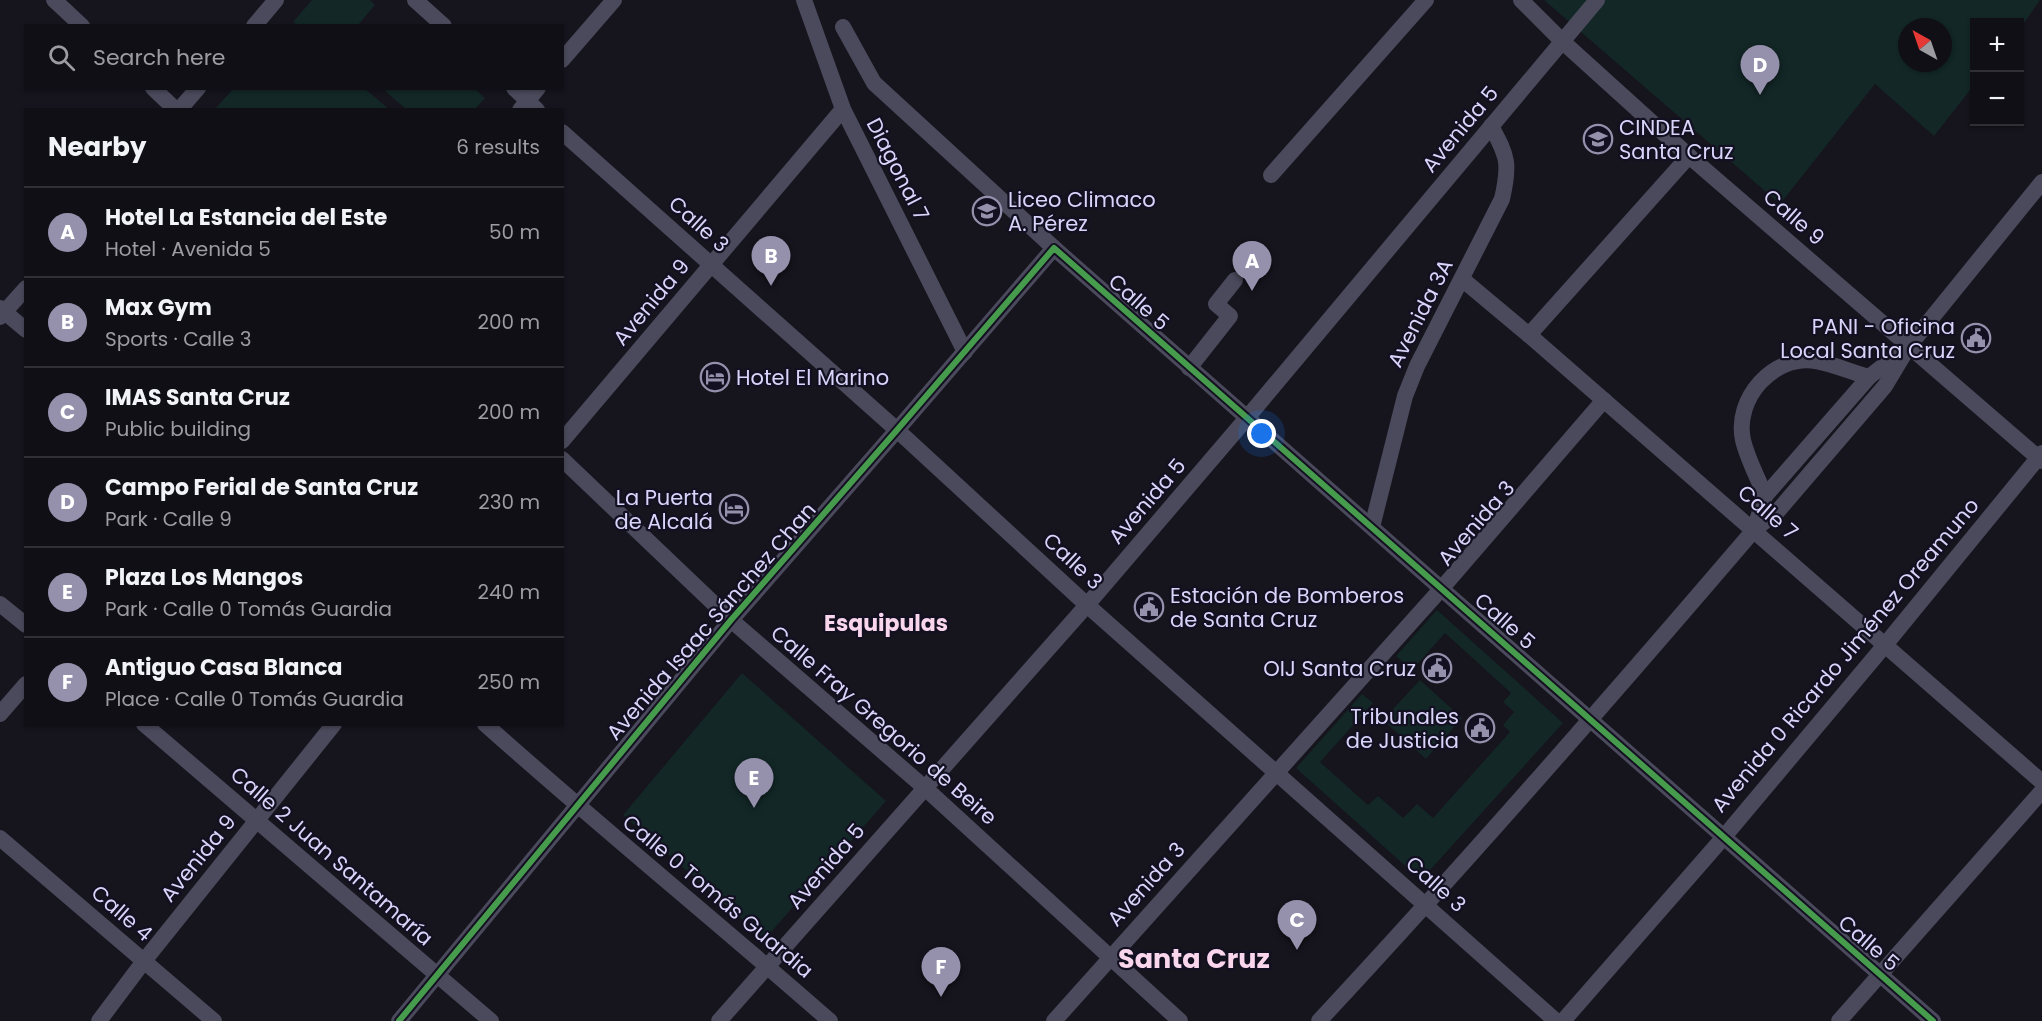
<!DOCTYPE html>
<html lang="en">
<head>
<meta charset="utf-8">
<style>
  :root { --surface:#100f16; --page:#1e1d23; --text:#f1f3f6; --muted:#9c9ca1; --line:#302f35; --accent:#9591ad }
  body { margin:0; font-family:Poppins,sans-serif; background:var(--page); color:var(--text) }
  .controls { position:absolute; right:18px; top:18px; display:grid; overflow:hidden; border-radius:0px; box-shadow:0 2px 4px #0004 }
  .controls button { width:54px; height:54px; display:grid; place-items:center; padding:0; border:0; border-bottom:2px solid var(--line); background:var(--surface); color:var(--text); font:30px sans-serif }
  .compass { position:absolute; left:1898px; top:18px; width:54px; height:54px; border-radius:50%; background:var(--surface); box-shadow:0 2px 4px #0004; rotate:320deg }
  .you { position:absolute; left:1262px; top:434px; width:21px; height:21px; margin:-15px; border:4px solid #fff; border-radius:50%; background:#1a73e8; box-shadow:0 0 0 9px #1a73e833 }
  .badge { display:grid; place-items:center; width:39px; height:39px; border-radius:50%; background:var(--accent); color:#fff; font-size:20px; font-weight:700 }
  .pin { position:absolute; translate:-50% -50px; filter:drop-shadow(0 2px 3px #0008) }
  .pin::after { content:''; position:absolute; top:32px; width:21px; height:18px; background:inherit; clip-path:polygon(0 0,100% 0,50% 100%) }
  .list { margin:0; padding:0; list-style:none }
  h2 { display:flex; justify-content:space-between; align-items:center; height:78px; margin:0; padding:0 24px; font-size:26px }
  h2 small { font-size:20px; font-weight:400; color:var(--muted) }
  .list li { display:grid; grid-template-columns:39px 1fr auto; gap:18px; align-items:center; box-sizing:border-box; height:90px; padding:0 24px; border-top:2px solid var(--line) }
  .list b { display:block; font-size:22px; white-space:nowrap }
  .list p { margin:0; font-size:20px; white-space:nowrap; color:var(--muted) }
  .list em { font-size:20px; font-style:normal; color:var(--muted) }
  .icon { flex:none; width:33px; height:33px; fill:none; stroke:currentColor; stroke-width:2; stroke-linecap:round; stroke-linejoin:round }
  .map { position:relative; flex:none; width:2042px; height:1021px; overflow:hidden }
  .search { position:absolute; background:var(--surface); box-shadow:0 2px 4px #0004; left:24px; top:24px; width:540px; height:66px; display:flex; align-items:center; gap:15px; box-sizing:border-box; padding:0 21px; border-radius:0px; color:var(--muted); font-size:22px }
  .panel { position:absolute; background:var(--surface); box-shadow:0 2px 4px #0004; left:24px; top:108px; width:540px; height:618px; border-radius:0px }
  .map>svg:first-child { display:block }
  .green { fill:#132727; fill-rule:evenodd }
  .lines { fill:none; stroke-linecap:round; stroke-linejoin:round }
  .minor { stroke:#4b4a5c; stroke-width:16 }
  .cycleway-casing { stroke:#131021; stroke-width:10 }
  .cycleway { stroke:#469c4c; stroke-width:6 }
  .labels { text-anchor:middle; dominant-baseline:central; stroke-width:4.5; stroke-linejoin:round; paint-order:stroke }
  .poi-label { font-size:21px; fill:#d9d4fa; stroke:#131021; text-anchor:start }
  .street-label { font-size:21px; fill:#d9d4fa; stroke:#131021 }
  .neighbourhood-label { font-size:22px; font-weight:bold; fill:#fad6ed; stroke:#131021 }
  .district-label { font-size:27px; font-weight:bold; fill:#fad6ed; stroke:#131021 }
</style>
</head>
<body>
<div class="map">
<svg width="2042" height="1021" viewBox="0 0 2042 1021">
  <rect width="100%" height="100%" fill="#16141d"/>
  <!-- green -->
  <g class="green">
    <polygon points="312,0 370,0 375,5 358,25 298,25 293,22"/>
    <path d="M1544,0H2040L2020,29V22H1974V85L1934,136L1875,84L1780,204ZM1907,27H1943V63H1907Z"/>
    <polygon points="234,88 365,89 389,109 215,109"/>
    <polygon points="387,89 475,89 485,98 475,109 406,109 385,91"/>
    <polygon points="1437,610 1563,723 1421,880 1296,768 1362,694 1373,703 1320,762 1368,805 1378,796 1403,818 1417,804 1433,818 1510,732 1503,725 1514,712 1503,702 1511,693 1445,633 1412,670 1396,656"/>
    <polygon points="742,673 886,801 765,939 623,815"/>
    <polygon points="1420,680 1462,718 1426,759 1383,720"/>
  </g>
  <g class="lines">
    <!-- minor -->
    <g class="minor">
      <polyline points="54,0 82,26"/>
      <polyline points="415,0 444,26"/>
      <polyline points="804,0 843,109 965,352"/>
      <polyline points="1521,0 1563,42 1689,156 2042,461"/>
      <polyline points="254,26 276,0"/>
      <polyline points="843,27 874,83 1054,248 1933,1021"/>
      <polyline points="562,60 614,0"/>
      <polyline points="153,88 176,110"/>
      <polyline points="514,88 537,110"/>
      <polyline points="179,110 198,88"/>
      <polyline points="520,110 538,88"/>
      <polyline points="562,132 897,430 1087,605 1556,1021"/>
      <polyline points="1271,175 1426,0"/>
      <polyline points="1462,279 1529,335 2042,782"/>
      <polyline points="0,308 26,330"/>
      <polyline points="0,317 26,288"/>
      <polyline points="1529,335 1689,156"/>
      <polyline points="1189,368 1230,316 1216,304 1235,280"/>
      <polyline points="562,441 843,109"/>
      <polyline points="562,459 731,620 925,788 1180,1021"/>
      <path d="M1765,496C1758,478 1747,458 1743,440C1734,399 1773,354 1816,361C1833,364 1851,372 1869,377"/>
      <path d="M1372,527L1405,396L1417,366L1502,199C1510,164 1508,157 1491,126"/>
      <polyline points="1754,530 1765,496 1869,377 1901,352"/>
      <polyline points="0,604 26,625"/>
      <polyline points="0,714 26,684"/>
      <polyline points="144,724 491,1021"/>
      <path d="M485,724C598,825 716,921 830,1021"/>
      <polyline points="0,838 214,1021"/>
      <polyline points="99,1021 144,961 334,724"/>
      <polyline points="399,1021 731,620 897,430 1054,248"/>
      <polyline points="719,1021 1087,605 1246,419 1597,0"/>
      <polyline points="1054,1021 1442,588 1604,400"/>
      <path d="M1319,1021C1468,861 1612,696 1754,530L1777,512L1885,386L1909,346L2042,182"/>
      <polyline points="1563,1021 1723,838 1885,645 2042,453"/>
      <polyline points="1839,1021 2042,791"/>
    </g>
    <!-- cycleway casing -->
    <g class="cycleway-casing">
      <polyline id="cycleway" points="399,1021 731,620 897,430 1054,248 1933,1021"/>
    </g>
    <!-- cycleway -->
    <use href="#cycleway" class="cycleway"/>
  </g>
  <!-- icons -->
  <defs>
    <g id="school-ring" transform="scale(1.5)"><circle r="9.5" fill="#131021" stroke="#9591ad" stroke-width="1.5"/><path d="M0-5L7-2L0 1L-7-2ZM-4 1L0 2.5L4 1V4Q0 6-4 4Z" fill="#9591ad"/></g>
    <g id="civic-ring" transform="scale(1.5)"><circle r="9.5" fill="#131021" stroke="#9591ad" stroke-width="1.5"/><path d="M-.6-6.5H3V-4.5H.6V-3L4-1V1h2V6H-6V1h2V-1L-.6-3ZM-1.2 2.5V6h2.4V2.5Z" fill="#9591ad"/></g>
    <g id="hotel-ring" transform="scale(1.5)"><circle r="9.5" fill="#131021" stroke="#9591ad" stroke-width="1.5"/><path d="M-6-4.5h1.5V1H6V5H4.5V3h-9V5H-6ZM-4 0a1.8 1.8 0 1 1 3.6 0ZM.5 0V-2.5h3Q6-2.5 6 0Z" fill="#9591ad"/></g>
  </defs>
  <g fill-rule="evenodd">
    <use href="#school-ring" x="1598" y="139"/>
    <use href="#school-ring" x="987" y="211"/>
    <use href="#civic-ring" x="1976" y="338"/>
    <use href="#hotel-ring" x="715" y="377"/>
    <use href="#hotel-ring" x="734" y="509"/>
    <use href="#civic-ring" x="1149" y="607"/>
    <use href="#civic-ring" x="1437" y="668"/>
    <use href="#civic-ring" x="1480" y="728"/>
  </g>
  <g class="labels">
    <!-- poi labels -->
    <g class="poi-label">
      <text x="1619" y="127">CINDEA<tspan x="1619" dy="24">Santa Cruz</tspan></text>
      <text x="1008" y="199">Liceo Climaco<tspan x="1008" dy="24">A. Pérez</tspan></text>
      <text x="1955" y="326" text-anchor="end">PANI - Oficina<tspan x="1955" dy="24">Local Santa Cruz</tspan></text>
      <text x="736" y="377">Hotel El Marino</text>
      <text x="713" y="497" text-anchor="end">La Puerta<tspan x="713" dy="24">de Alcalá</tspan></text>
      <text x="1170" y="595">Estación de Bomberos<tspan x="1170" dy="24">de Santa Cruz</tspan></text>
      <text x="1416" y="668" text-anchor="end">OIJ Santa Cruz</text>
      <text x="1459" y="716" text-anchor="end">Tribunales<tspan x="1459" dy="24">de Justicia</tspan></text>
    </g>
    <!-- street labels -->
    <g class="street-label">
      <text transform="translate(1460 129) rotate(-50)">Avenida 5</text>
      <text transform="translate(898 169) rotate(63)">Diagonal 7</text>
      <text transform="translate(1794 217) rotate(41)">Calle 9</text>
      <text transform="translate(699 224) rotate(42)">Calle 3</text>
      <text transform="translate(651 302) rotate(-50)">Avenida 9</text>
      <text transform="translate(1139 302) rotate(42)">Calle 5</text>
      <text transform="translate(1420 313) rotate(-63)">Avenida 3A</text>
      <text transform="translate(1147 501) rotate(-49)">Avenida 5</text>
      <text transform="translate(1768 512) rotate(41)">Calle 7</text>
      <text transform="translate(1476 523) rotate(-49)">Avenida 3</text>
      <text transform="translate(1073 561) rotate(43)">Calle 3</text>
      <text transform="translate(711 621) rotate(-49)">Avenida Isaac Sánchez Chan</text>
      <text transform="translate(1505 621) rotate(42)">Calle 5</text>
      <text transform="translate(1845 655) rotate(-50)">Avenida 0 Ricardo Jiménez Oreamuno</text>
      <text transform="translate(884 725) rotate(41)">Calle Fray Gregorio de Beire</text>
      <text transform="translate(332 856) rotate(41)">Calle 2 Juan Santamaría</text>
      <text transform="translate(198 858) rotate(-51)">Avenida 9</text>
      <text transform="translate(826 866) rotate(-49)">Avenida 5</text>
      <text transform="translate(1146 884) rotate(-48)">Avenida 3</text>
      <text transform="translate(1436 884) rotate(42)">Calle 3</text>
      <text transform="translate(718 896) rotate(40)">Calle 0 Tomás Guardia</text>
      <text transform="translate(122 913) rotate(41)">Calle 4</text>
      <text transform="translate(1869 943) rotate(41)">Calle 5</text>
    </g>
    <!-- neighbourhood labels -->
    <g class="neighbourhood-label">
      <text x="886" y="623">Esquipulas</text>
    </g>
    <!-- district labels -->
    <g class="district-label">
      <text x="1194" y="958">Santa Cruz</text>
    </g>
  </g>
</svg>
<div class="controls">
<button>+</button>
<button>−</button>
</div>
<svg class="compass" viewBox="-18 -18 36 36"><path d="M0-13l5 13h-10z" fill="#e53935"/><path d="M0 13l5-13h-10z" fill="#9c9ca1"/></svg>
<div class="you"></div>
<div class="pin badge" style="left:1252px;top:291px">A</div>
<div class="pin badge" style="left:771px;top:286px">B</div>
<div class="pin badge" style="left:1297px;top:950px">C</div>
<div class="pin badge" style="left:1760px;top:95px">D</div>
<div class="pin badge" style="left:754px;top:808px">E</div>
<div class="pin badge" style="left:941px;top:997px">F</div>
<div class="search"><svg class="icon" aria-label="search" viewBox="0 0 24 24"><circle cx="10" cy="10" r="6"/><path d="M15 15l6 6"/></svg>Search here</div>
<section class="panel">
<h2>Nearby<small>6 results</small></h2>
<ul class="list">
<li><span class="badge">A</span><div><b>Hotel La Estancia del Este</b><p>Hotel · Avenida 5</p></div><em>50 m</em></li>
<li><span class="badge">B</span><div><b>Max Gym</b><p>Sports · Calle 3</p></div><em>200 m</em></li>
<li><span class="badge">C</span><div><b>IMAS Santa Cruz</b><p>Public building</p></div><em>200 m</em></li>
<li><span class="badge">D</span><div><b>Campo Ferial de Santa Cruz</b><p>Park · Calle 9</p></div><em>230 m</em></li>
<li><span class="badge">E</span><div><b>Plaza Los Mangos</b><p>Park · Calle 0 Tomás Guardia</p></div><em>240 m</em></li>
<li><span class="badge">F</span><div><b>Antiguo Casa Blanca</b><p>Place · Calle 0 Tomás Guardia</p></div><em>250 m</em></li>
</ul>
</section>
</div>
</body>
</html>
